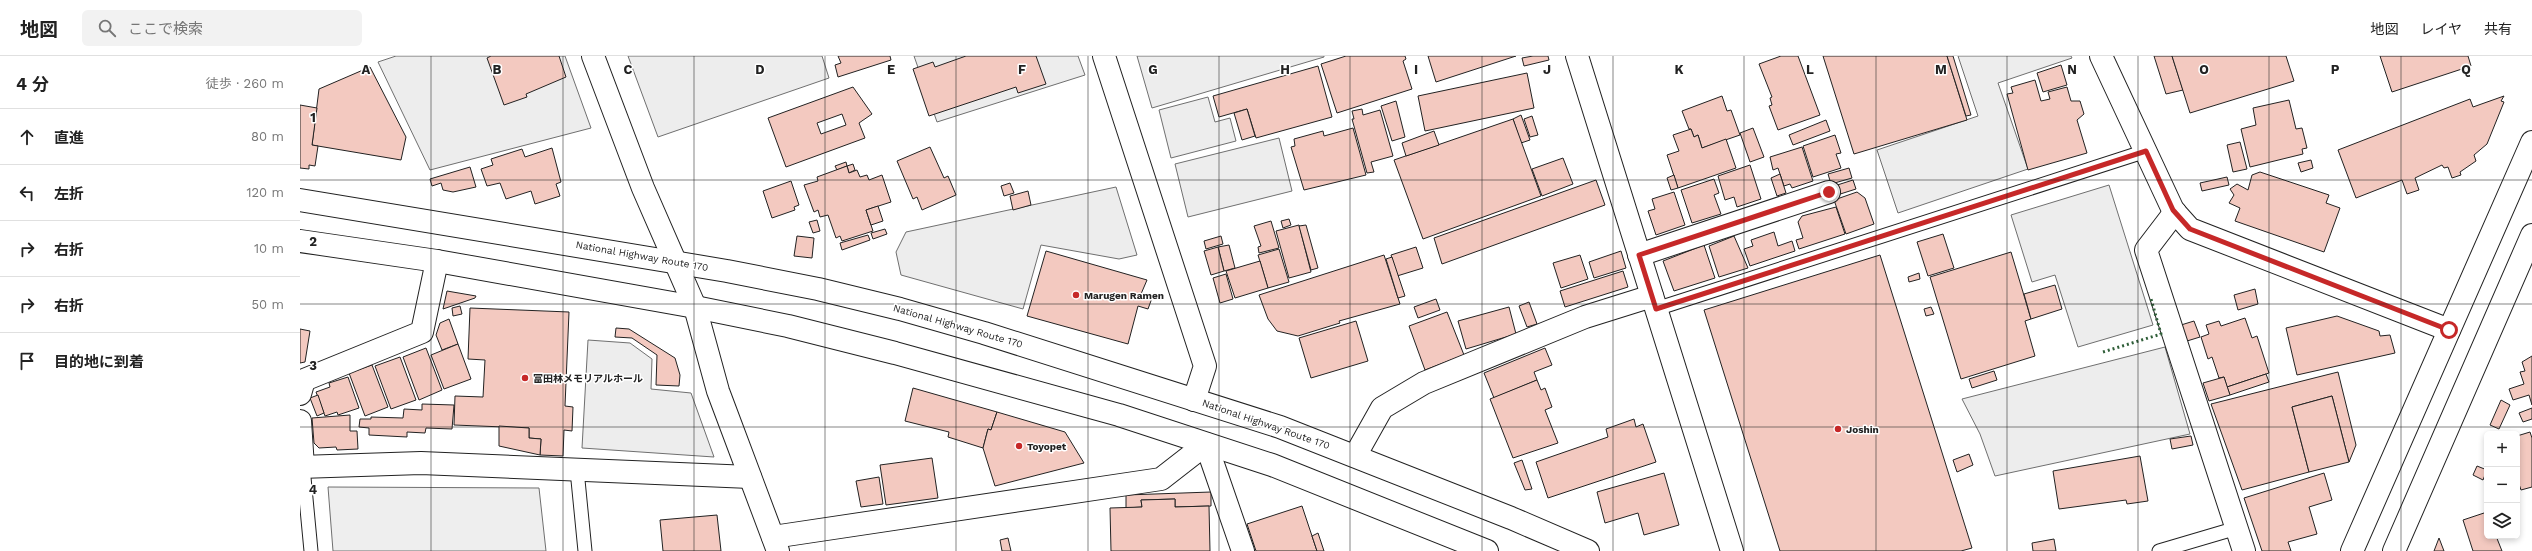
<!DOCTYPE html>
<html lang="ja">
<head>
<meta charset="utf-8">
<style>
  :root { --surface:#fff; --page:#f2f2f2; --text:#222; --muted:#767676; --line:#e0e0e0 }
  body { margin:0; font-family:"Work Sans","Noto Sans JP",sans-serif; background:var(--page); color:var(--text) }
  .controls { position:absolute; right:12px; bottom:12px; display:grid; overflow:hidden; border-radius:6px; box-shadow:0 2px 6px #0003 }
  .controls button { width:36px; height:36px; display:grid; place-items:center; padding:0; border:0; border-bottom:1px solid var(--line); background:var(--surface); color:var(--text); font:20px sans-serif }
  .stop { position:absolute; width:12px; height:12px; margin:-9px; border:3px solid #c62828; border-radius:50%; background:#fff }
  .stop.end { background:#c62828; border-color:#fff; box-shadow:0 1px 4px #0008 }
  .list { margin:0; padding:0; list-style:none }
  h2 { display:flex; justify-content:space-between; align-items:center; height:52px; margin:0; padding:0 16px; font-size:17px }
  h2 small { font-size:13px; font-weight:400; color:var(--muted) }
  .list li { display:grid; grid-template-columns:26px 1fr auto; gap:12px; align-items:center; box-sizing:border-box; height:56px; padding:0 16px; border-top:1px solid var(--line) }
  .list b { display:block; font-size:15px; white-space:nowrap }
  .list em { font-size:13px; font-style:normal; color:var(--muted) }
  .icon { flex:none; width:22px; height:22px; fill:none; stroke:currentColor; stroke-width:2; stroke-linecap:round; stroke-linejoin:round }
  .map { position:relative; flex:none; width:2232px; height:495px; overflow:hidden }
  header { display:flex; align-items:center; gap:24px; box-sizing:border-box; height:56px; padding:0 20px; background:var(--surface); border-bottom:1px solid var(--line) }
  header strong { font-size:19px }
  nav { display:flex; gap:22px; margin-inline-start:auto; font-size:14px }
  .search { width:280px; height:36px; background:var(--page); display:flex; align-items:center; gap:10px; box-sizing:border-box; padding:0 14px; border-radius:6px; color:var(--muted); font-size:15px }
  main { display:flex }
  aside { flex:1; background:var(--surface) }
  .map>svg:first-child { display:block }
  .green { fill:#eee; stroke:#6f6f6f }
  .parking { fill:#ededed; stroke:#6f6f6f }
  .building { fill:#f3c9c0; stroke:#222; fill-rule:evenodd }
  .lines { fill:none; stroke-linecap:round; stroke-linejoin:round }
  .lane-casing { stroke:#222; stroke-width:15 }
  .street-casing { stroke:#222; stroke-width:24 }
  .secondary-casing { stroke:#222; stroke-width:24 }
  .highway-casing { stroke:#222; stroke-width:24 }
  .lane { stroke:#fff; stroke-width:13 }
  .street { stroke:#fff; stroke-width:22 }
  .secondary { stroke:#fff; stroke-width:22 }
  .highway { stroke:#fff; stroke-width:22 }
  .hedge { stroke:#2f5e38; stroke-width:3; stroke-dasharray:2 3; stroke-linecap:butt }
  .route { stroke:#c62828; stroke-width:5 }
  .grid { fill:none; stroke:#222; stroke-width:1; stroke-opacity:0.55 }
  .poi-dot { fill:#c62828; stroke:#fff; stroke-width:1.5 }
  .labels { text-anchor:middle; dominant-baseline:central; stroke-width:3; stroke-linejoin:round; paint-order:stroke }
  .street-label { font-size:10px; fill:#222; stroke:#fff }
  .poi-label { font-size:10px; font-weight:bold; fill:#222; stroke:#fff; text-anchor:start }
  .grid-label { font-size:13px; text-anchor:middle; font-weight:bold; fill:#222; stroke:#fff; stroke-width:3; stroke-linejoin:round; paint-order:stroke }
</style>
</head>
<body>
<header>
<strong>地図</strong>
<div class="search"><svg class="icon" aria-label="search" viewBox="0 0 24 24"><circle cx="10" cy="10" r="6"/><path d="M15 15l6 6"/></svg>ここで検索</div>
<nav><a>地図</a><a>レイヤ</a><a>共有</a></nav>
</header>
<main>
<aside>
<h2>4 分<small>徒歩 · 260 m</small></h2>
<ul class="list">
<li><svg class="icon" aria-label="ahead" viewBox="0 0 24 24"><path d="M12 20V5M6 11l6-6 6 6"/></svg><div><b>直進</b></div><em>80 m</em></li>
<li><svg class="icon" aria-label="left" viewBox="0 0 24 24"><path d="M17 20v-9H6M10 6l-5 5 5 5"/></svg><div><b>左折</b></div><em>120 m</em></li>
<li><svg class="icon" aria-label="right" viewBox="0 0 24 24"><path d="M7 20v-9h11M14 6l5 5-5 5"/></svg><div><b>右折</b></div><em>10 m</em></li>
<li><svg class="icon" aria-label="right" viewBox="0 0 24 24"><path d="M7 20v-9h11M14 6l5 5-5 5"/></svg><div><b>右折</b></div><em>50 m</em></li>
<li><svg class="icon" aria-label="arrive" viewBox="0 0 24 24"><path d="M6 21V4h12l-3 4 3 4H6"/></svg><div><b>目的地に到着</b></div></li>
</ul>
</aside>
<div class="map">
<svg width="2232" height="495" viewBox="0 0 2232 495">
  <rect width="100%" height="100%" fill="#fff"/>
  <!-- green -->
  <polygon class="green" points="28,431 239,432 246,495 33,495"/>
  <!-- parking -->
  <g class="parking">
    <polygon points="96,0 265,0 291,72 130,114 78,6"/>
    <polygon points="328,0 522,0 529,22 358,81"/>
    <polygon points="614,0 778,0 785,19 637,66"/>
    <polygon points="837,0 1024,0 1024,1 852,52"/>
    <polygon points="1658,0 1771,0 1772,2 1698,27 1728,113 1598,157 1577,94 1678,60"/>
    <polygon points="908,41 915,66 930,62 936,85 871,102 859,54"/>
    <polygon points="979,82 992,135 888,161 875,108"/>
    <polygon points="1809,129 1853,269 1778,291 1755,219 1732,226 1711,159"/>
    <polygon points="816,131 837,199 819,203 741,189 723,253 601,219 596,196 606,176"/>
    <polygon points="288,284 330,287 352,303 351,333 391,337 414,401 282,392"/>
    <polygon points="1865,291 1890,378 1695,420 1680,378 1662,343"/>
  </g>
  <!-- building -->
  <g class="building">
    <polygon points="191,0 259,0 266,21 226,38 227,41 204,49 187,2"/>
    <polygon points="538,0 590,0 591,4 538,21 535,9 541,7"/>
    <polygon points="666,0 736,0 746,28 718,37 716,31 629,60 613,13 633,6 635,11"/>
    <polygon points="1046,0 1105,0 1106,3 1103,5 1112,33 1037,57 1021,8"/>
    <polygon points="1128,0 1216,0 1136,26"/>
    <polygon points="1233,0 1248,0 1249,4 1224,10 1222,2"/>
    <polygon points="1481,0 1498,0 1520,59 1478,74 1469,50 1472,49 1470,42 1472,41 1459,8"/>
    <polygon points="1523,0 1647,0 1667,64 1554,98"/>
    <polygon points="1647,0 1653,0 1671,59 1666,60"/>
    <polygon points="1854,0 1872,0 1883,34 1866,38"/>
    <polygon points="1872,0 1986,0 1994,25 1890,57"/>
    <polygon points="2080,0 2168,0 2171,10 2092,36"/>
    <polygon points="1761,9 1767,29 1743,36 1737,17"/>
    <polygon points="1018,10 1032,61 956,82 947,53 919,61 913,40"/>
    <polygon points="70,11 106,81 101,104 12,89 19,33"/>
    <polygon points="1227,17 1234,52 1125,75 1118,40"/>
    <polygon points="1735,24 1741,45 1750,43 1748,36 1767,31 1771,45 1780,45 1784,58 1777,64 1787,97 1728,114 1707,38 1713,37 1711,31"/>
    <path d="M553,31L572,58L559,67L565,82L486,111L468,62ZM542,58L546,69L521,78L517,67Z"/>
    <polygon points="1422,40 1427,55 1431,54 1440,79 1402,92 1398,79 1394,81 1391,73 1389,73 1382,55"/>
    <polygon points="2204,40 2201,45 2204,46 2187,88 2174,99 2176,105 2160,116 2161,119 2152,122 2148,111 2144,112 2142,109 2115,122 2119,134 2107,138 2102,124 2056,142 2038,94 2170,43 2173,51"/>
    <polygon points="1989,44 1996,73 2002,72 2007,92 2002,93 2003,98 1950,111 1941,73 1956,69 1953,52"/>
    <polygon points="1096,45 1105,81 1092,85 1081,50"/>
    <polygon points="0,49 17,52 12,89 18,90 15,110 9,109 9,113 0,112"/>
    <polygon points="947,53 955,80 942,84 934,57"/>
    <polygon points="1062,53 1063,59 1080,54 1093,100 1071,106 1074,116 1067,117 1052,63 1054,63 1052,55"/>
    <polygon points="1221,59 1230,84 1221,87 1213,63"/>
    <polygon points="1232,60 1238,79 1230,81 1224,63"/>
    <polygon points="1213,63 1241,140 1123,183 1094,104"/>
    <polygon points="1526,64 1530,75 1493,89 1489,79"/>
    <polygon points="1053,72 1066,119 1004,134 991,91 995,90 994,83 1023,75 1024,80"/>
    <polygon points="1453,72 1464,101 1450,106 1440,77"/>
    <polygon points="1391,73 1394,81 1398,79 1402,92 1426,83 1436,112 1378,132 1367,99 1379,95 1373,79"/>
    <polygon points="1134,75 1139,89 1106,100 1102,87"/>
    <polygon points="1535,79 1541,97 1536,98 1541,112 1513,121 1503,90"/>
    <polygon points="1940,86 1947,113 1933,116 1927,89"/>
    <polygon points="630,91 644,122 648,120 656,139 622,154 617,141 613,143 597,105"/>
    <polygon points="1502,91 1513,125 1492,132 1490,128 1484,130 1478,112 1473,114 1470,101"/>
    <polygon points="252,92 261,126 256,128 260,140 235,148 231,135 206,143 200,127 187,130 181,113 193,109 191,103 222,93 225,101"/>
    <polygon points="1263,102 1273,128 1242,140 1232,113"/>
    <polygon points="2011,104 2013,112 2001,116 1998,107"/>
    <polygon points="546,106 547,110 537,114 535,110"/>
    <polygon points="553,108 555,114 549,117 547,110"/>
    <polygon points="1450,109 1461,143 1437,151 1434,141 1425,144 1418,120"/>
    <polygon points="547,110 549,117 557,114 560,121 567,119 569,124 582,119 591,146 566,154 573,175 542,185 540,180 536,182 528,159 520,161 518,154 514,156 504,129 518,125 517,121"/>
    <polygon points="170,111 176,131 153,136 143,134 141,127 132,130 130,123"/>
    <polygon points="1549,112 1552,122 1531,128 1528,118"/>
    <polygon points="1960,116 2029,139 2026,147 2040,152 2024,196 1935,165 1940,152 1929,147 1934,139 1930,133 1937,128 1948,134 1952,119"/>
    <polygon points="1480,118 1486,137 1477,140 1471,122"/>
    <polygon points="1374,119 1378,132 1371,134 1367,122"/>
    <polygon points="1927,121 1929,129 1902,135 1900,127"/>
    <polygon points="1414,123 1419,137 1414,139 1421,158 1392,167 1381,134"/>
    <polygon points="1296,124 1305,149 1142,208 1134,182"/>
    <polygon points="1553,124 1556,133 1534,140 1531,131"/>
    <polygon points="491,125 499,149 494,151 495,154 472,162 463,135"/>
    <polygon points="710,127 714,137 704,140 701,130"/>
    <polygon points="728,135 731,149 713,154 710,140"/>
    <polygon points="1374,136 1385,169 1356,179 1348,155 1355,153 1352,143"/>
    <polygon points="1557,136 1565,142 1574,168 1546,178 1534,144"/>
    <polygon points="578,150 583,165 571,169 566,154"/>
    <polygon points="1536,151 1545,178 1499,193 1496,184 1503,182 1498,166 1502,160"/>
    <polygon points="989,163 991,169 983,172 981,165"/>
    <polygon points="517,164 520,175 513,177 509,166"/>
    <polygon points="971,165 979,192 959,197 958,191 961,190 954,170"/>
    <polygon points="999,169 1011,216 989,222 976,175"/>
    <polygon points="1006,169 1018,212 1011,214 999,170"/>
    <polygon points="585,173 587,178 573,183 571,177"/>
    <polygon points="1474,176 1478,190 1492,185 1495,195 1450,210 1444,193 1453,190 1451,184"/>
    <polygon points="1643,178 1654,212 1628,220 1617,186"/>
    <polygon points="568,179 570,184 542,194 540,187"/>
    <polygon points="497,180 514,182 512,202 494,200"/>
    <polygon points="921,180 923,188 906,193 904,185"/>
    <polygon points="1434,180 1448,212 1419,221 1409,190"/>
    <polygon points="929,189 935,212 924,215 918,191"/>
    <polygon points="1404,189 1415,222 1374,235 1363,205"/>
    <polygon points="918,191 924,215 911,219 904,195"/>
    <polygon points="1116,191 1123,212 1097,220 1091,199"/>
    <polygon points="979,193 989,226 968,232 958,199"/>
    <polygon points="746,195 847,224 841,238 852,242 848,253 838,250 828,288 727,260"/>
    <polygon points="1321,195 1326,212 1294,222 1289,206"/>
    <polygon points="1711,196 1731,263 1725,265 1735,300 1661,323 1630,221"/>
    <polygon points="1084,199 1100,248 1039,265 1040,267 998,280 977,275 968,263 959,239"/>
    <polygon points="1280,199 1288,223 1261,232 1253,207"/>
    <polygon points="1580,199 1672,492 1661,495 1480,495 1404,254"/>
    <polygon points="1092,201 1105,240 1098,242 1086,203"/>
    <polygon points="960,205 968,232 935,242 926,215"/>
    <polygon points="1323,215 1328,231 1265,251 1260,235"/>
    <polygon points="1619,217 1620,223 1609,226 1608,221"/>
    <polygon points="926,218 933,243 920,247 913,222"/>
    <polygon points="1755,229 1762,253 1731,263 1724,238"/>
    <polygon points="1955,233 1958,248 1938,254 1934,239"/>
    <polygon points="147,235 176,240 175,242 143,253"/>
    <polygon points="1136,243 1140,254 1118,262 1114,251"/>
    <polygon points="1229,246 1237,268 1227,271 1219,250"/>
    <polygon points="160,250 162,258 153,260 152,252"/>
    <polygon points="1209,251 1216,278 1166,293 1158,265"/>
    <polygon points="1631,251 1634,258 1626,260 1624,253"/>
    <polygon points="170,252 269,256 265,350 273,351 272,375 264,374 263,400 240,399 241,383 229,382 229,372 154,369 155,340 183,341 185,304 168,303"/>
    <polygon points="1147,256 1164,299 1125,314 1109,270"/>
    <polygon points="2037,260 2079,275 2080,280 2090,279 2095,297 1997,319 1986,272"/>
    <polygon points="1945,262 1952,282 1957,280 1969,317 1927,331 1924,321 1919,322 1912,301 1908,303 1901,281 1909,278 1906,269 1919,265 1921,270"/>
    <polygon points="149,263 158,288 142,294 136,279 140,267"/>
    <polygon points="1056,265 1068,305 1011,322 999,282"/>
    <polygon points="1894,265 1900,281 1887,285 1881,269"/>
    <polygon points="316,272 329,273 375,302 380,319 379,330 356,329 357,299 332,282 315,281"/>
    <polygon points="0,273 10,275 5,306 0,307"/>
    <polygon points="158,288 171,323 144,333 131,299"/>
    <polygon points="126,292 142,334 119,344 103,301"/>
    <polygon points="1245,292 1252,309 1234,316 1237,324 1194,342 1184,317"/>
    <polygon points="2232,300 2232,349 2229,339 2213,344 2209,333 2224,328 2220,316 2225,315 2222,306"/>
    <polygon points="100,301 116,344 91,353 75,310"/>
    <polygon points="72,309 88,351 65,360 49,317"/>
    <polygon points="1694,315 1697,324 1672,332 1669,323"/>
    <polygon points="2038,316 2056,389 2049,406 2032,340 1992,351 2009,416 1942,434 1911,348"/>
    <polygon points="1966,318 1969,326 1930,339 1927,331"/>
    <polygon points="48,321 59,352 38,359 37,356 25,360 16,336 30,331 29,327"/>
    <polygon points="1924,321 1930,339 1909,345 1903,327"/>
    <polygon points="1237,324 1241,334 1245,332 1252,351 1245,354 1258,387 1213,402 1190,343"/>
    <polygon points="613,332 697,356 691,374 688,373 683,392 648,381 649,376 605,365"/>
    <polygon points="18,339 24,357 17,360 10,342"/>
    <polygon points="2032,340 2049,406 2009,416 1992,351"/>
    <polygon points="2201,344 2210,349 2199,373 2190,369"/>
    <polygon points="122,348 154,349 152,373 126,372 125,377 107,376 107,381 69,379 69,372 59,371 60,363 71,363 71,361 103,362 104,353 122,354"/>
    <polygon points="2232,352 2232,363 2223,366 2219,357"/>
    <polygon points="697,356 765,376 784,407 695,430 683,392 688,373 691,374"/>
    <polygon points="50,359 50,375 57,375 58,393 37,394 36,391 19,392 14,387 12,362"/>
    <polygon points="1334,363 1336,371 1343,368 1356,406 1248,442 1236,406 1308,381 1306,373"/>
    <polygon points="199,370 229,372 229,382 241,383 240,399 199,390"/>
    <polygon points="2230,376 2232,382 2232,431 2221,434 2217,422 2217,380"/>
    <polygon points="1891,380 1893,389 1872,393 1870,383"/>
    <polygon points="1669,398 1673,409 1657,416 1653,404"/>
    <polygon points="1840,400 1848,445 1827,448 1826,444 1759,453 1753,415"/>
    <polygon points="632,402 638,442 586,449 580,409"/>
    <polygon points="1222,404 1232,433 1225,434 1214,407"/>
    <polygon points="2177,410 2187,414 2183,424 2173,419"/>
    <polygon points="1364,417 1379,469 1344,479 1338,457 1305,467 1297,436"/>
    <polygon points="2024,417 2032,444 2009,451 2017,478 1988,486 1991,495 1962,495 1944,442"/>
    <polygon points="579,421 583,448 561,451 556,425"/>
    <polygon points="911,436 911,450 875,451 875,443 841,444 842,451 826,452 826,439"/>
    <polygon points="875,443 875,451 909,450 910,495 811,495 810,452 842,451 841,444"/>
    <polygon points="1002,450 1017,495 956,495 947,468"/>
    <polygon points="2187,456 2187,480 2196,480 2202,495 2173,495 2163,464"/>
    <polygon points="417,459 421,495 363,495 360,464"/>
    <polygon points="1018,477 1024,495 1017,495 1012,480"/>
    <polygon points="708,482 711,495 702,495 700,484"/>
    <polygon points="2139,482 2144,495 2134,495"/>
    <polygon points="1754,483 1756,495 1733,495 1732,487"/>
  </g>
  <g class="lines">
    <!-- lane casing -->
    <g class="lane-casing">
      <g id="lane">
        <polyline points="1356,253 1846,95"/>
        <polyline points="3,411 11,495"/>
        <polyline points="277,414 285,495"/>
        <polyline points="1859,495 1937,472"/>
      </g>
    </g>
    <!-- street casing -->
    <g class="street-casing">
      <g id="street">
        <polyline points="1277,0 1432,495"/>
        <polyline points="1875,156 1846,194 1944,495"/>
        <polyline points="1339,199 1529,136"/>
        <polyline points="0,338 4,324 122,276 137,205"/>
        <polyline points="0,365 3,411"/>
        <polyline points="1055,400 1082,352 1124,327 1285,261 1352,240"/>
        <polyline points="0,411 121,407 450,421"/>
        <polyline points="473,481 861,423 906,388 943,495"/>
      </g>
    </g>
    <!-- secondary casing -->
    <g class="secondary-casing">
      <g id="secondary">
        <polyline points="293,0 343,132 395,251 418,335 478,495"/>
        <polyline points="804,0 905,310 894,344"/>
        <polyline points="1801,0 1873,154 1890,173 2149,274"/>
        <polyline points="2052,495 2232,86"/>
        <polyline points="2094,495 2232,179"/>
      </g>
    </g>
    <!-- highway casing -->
    <g class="highway-casing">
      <g id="highway">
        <polyline points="0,144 427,215 518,233 600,253 684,277 980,371 1211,462 1288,495"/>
        <polyline points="0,185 137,205 395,251 488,270 595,297 819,359 972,409 1187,495"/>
      </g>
    </g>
    <!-- lane -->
    <use href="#lane" class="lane"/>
    <!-- street -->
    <use href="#street" class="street"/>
    <!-- secondary -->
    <use href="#secondary" class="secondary"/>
    <!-- highway -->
    <use href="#highway" class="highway"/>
    <!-- hedge -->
    <polyline class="hedge" points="1803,296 1861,278 1851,243"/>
  </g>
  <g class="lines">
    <!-- route -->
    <polyline class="route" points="1529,136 1339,199 1356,253 1846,95 1873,154 1890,173 2149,274"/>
  </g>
  <!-- grid -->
  <path class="grid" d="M131,0V495M263,0V495M394,0V495M525,0V495M656,0V495M788,0V495M919,0V495M1050,0V495M1182,0V495M1313,0V495M1444,0V495M1576,0V495M1707,0V495M1838,0V495M1969,0V495M2101,0V495M0,124H2232M0,248H2232M0,371H2232"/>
  <!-- markers -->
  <g class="poi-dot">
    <circle cx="776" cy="239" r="4"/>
    <circle cx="225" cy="322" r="4"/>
    <circle cx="1538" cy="373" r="4"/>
    <circle cx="719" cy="390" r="4"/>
  </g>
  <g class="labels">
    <!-- street labels -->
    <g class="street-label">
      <text transform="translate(342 200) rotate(10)">National Highway Route 170</text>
      <text transform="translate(658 270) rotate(16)">National Highway Route 170</text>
      <text transform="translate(966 368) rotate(19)">National Highway Route 170</text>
    </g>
    <!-- poi labels -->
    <g class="poi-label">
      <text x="784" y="239">Marugen Ramen</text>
      <text x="233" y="322">富田林メモリアルホール</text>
      <text x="1546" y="373">Joshin</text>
      <text x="727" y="390">Toyopet</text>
    </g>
  </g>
  <g class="grid-label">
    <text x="66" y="18">A</text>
    <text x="197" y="18">B</text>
    <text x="328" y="18">C</text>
    <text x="460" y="18">D</text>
    <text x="591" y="18">E</text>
    <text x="722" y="18">F</text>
    <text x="853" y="18">G</text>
    <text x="985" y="18">H</text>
    <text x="1116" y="18">I</text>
    <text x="1247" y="18">J</text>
    <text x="1379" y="18">K</text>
    <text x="1510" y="18">L</text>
    <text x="1641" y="18">M</text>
    <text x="1772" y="18">N</text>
    <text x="1904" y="18">O</text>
    <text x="2035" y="18">P</text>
    <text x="2166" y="18">Q</text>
    <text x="13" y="66">1</text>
    <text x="13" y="190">2</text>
    <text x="13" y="314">3</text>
    <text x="13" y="438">4</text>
  </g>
</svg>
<div class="controls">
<button>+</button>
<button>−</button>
<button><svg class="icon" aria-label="layers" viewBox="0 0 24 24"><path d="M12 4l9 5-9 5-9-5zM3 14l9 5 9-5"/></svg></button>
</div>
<div class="stop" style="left:2149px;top:274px"></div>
<div class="stop end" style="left:1529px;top:136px"></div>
</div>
</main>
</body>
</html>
